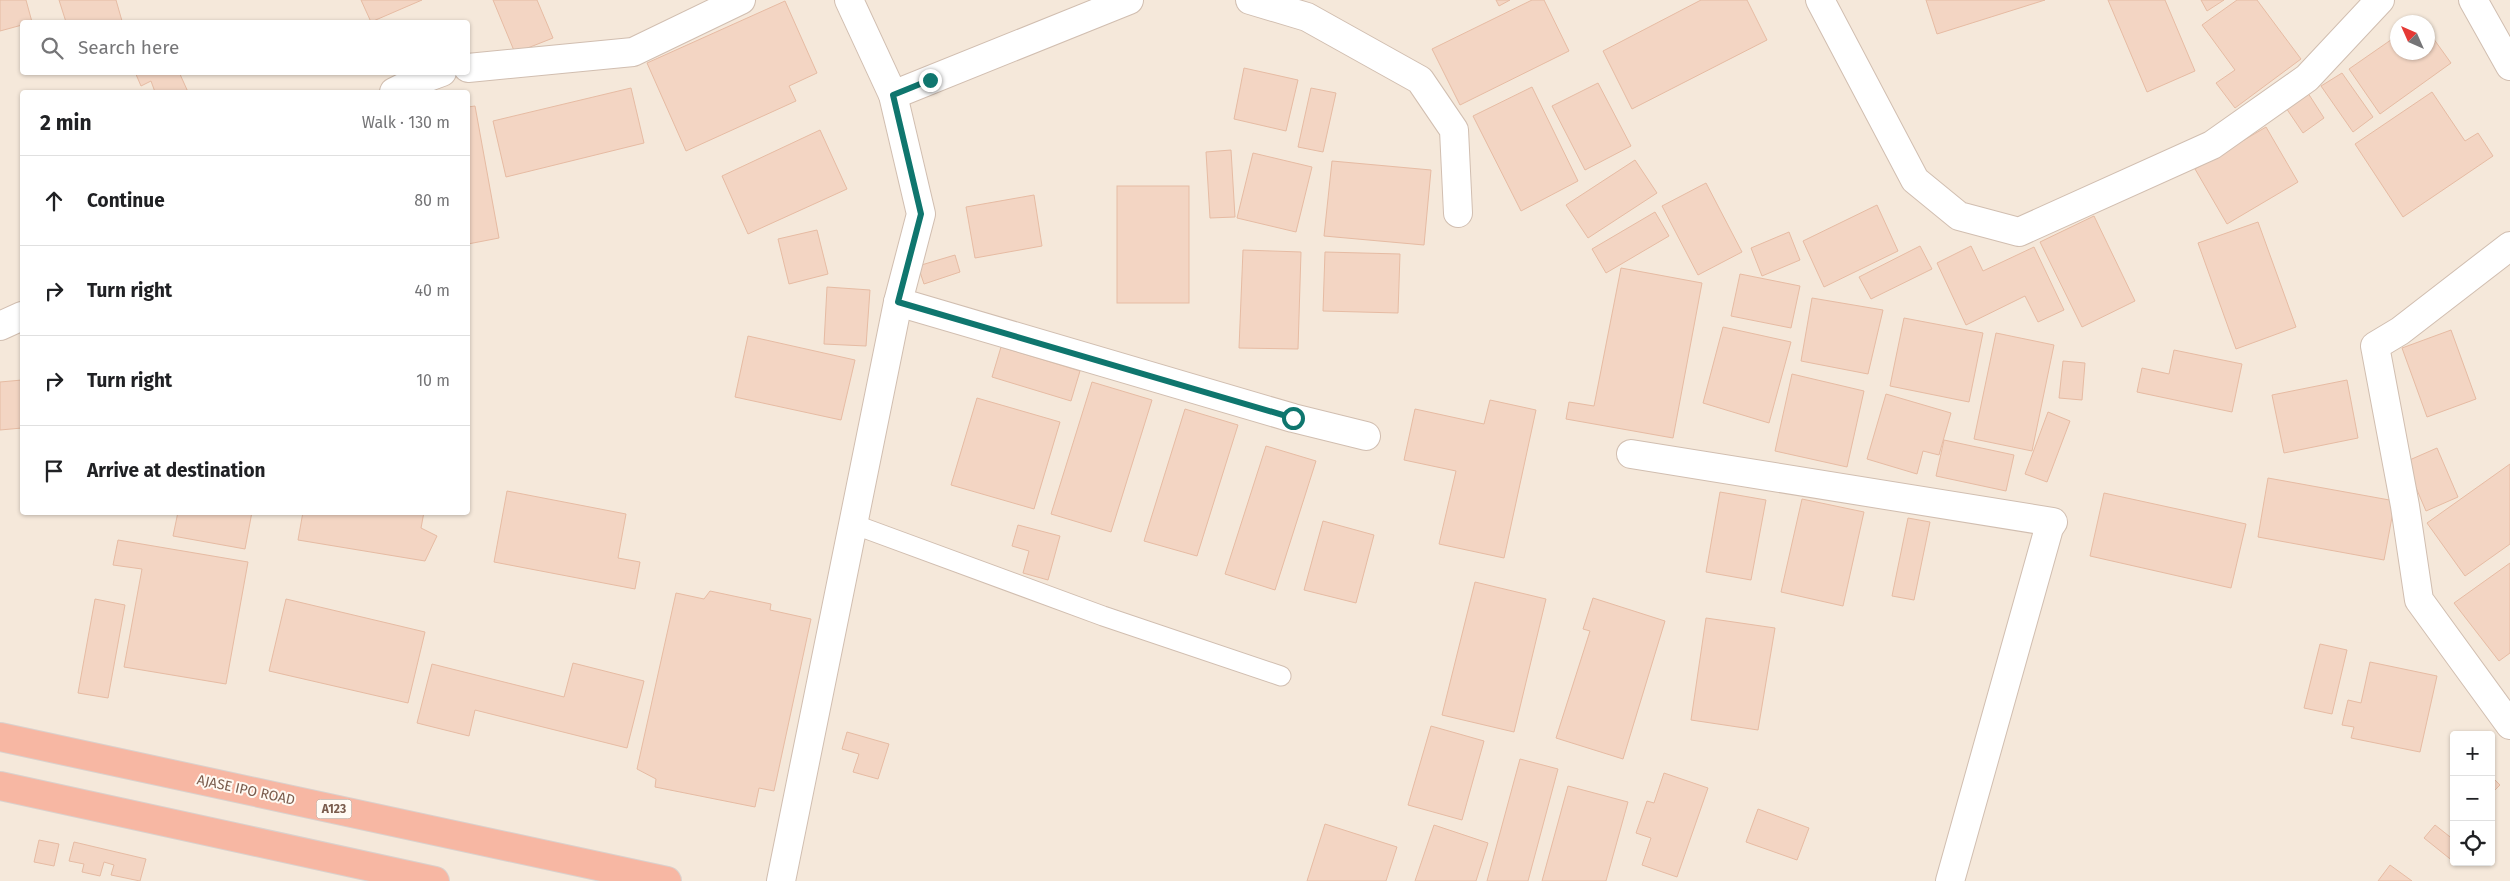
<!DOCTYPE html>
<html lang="en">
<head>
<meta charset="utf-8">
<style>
  :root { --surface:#fff; --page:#f2f2f2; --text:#202124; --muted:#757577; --line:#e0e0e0 }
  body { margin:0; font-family:"Fira Sans",sans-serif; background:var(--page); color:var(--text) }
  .controls { position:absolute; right:15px; bottom:15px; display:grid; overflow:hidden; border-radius:5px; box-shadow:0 1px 4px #0004 }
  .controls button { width:45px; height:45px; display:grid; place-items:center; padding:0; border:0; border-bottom:1px solid var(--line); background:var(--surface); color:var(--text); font:25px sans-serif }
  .compass { position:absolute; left:2390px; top:15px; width:45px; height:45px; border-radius:50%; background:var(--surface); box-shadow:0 1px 4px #0004; rotate:315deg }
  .stop { position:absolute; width:15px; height:15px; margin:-11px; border:4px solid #0f766e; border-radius:50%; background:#fff }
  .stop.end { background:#0f766e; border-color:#fff; box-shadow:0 1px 5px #0008 }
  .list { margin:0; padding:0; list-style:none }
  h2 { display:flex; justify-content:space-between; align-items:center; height:65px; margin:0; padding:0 20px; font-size:21px }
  h2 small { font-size:16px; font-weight:400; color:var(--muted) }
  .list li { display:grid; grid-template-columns:32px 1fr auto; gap:15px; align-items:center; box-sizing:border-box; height:90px; padding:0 20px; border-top:1px solid var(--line) }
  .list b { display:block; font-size:19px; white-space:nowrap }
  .list em { font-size:16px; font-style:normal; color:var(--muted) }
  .icon { flex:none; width:28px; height:28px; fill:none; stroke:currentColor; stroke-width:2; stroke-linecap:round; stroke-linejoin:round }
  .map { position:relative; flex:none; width:2510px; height:881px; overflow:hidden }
  .search { position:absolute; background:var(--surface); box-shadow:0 1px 4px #0004; left:20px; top:20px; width:450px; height:55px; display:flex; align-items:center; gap:12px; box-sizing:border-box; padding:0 18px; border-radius:5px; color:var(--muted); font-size:19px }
  .panel { position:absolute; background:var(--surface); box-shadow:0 1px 4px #0004; left:20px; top:90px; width:450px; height:425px; border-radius:5px }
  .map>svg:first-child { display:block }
  .residential { fill:#f5e8da; fill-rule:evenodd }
  .building { fill:#f3d5c3; stroke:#e6bba3 }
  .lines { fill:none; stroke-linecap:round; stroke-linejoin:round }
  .lane-casing { stroke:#d1beb0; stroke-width:21 }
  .street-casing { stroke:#d1beb0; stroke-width:30 }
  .highway-casing { stroke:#dad1cd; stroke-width:30 }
  .lane { stroke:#fff; stroke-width:19 }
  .street { stroke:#fff; stroke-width:28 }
  .highway { stroke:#f7b7a3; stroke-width:28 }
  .route { stroke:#0f766e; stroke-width:6 }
  .labels { text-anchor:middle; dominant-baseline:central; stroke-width:4; stroke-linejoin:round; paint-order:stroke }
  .shield { fill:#fffaf3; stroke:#a28b7f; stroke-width:1 }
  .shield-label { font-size:12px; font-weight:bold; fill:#7a5c4d }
  .street-label { font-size:14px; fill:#7a5c4d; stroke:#fffaf3 }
</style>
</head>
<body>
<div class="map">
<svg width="2510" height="881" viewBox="0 0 2510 881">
  <rect width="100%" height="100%" fill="#fdf6ec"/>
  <!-- residential -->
  <path class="residential" d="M0,0H2510V881H0ZM22,22H468V72H22ZM2398,22H2428V52H2398ZM22,92H468V512H22ZM2454,735H2491V862H2454Z"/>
  <!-- building -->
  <g class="building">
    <polygon points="0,0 26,0 32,22 22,22 22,25 0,31"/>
    <polygon points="59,0 116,0 122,21 66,22"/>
    <polygon points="361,0 422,0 371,22"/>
    <polygon points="493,0 537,0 553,38 515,53"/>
    <polygon points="1496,0 1510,0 1499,6"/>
    <polygon points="1532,0 1544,0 1569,51 1460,105 1432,49"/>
    <polygon points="1701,0 1747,0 1767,40 1632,109 1603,51"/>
    <polygon points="1926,0 2045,0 1937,34"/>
    <polygon points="2108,0 2165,0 2195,71 2147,92"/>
    <polygon points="2201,0 2224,0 2207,11"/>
    <polygon points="2237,0 2257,0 2301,59 2235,108 2216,83 2235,70 2202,25"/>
    <polygon points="785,1 817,73 789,86 796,101 686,151 647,63"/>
    <polygon points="2428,31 2451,63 2380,114 2349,69 2398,35 2398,52 2428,52"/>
    <polygon points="1244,68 1298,80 1286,131 1234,119"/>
    <polygon points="135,72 179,72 188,92 155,92 151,81 141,86"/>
    <polygon points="2342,73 2373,117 2353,132 2321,86"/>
    <polygon points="1598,83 1631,146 1585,170 1552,106"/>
    <polygon points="1532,87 1578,181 1521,211 1473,116"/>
    <polygon points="631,88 644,143 506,177 493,121"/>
    <polygon points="1311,88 1336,93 1323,152 1298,147"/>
    <polygon points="2306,90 2324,118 2303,133 2284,105"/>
    <polygon points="2432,92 2465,141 2478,133 2493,156 2403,217 2355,144"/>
    <polygon points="475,106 499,238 468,244 468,107"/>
    <polygon points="2266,127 2298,182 2227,224 2195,169"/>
    <polygon points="820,130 847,189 748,234 722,176"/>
    <polygon points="1231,150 1235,217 1210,218 1206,152"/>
    <polygon points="1253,153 1312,167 1296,232 1237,218"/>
    <polygon points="1635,160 1657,193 1588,238 1566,205"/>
    <polygon points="1332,161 1431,170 1424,245 1324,236"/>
    <polygon points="1706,183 1742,252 1698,275 1662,206"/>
    <rect x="1117" y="186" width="72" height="117"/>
    <polygon points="1034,195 1042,246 975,258 966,207"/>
    <polygon points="1877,205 1898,251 1824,287 1803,241"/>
    <polygon points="1655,212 1669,236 1606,273 1592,249"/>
    <polygon points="2094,216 2135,301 2082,327 2040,242"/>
    <polygon points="2258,222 2296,327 2236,349 2198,243"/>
    <polygon points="817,230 828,274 789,284 778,239"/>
    <polygon points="1789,232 1800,260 1762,276 1751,248"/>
    <polygon points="1920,246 1932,269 1871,299 1859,277"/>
    <polygon points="1971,246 1983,271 2034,247 2064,310 2038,322 2025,296 1966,325 1937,263"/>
    <polygon points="1243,250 1301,252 1298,349 1239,348"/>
    <polygon points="1325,252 1400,254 1398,313 1323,311"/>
    <polygon points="955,255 960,272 924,284 918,266"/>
    <polygon points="1621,268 1702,283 1673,438 1566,419 1569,402 1594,406"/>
    <polygon points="1740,274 1800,286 1791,328 1731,316"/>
    <polygon points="827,287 870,290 866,346 824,344"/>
    <polygon points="1812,298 1883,310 1868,374 1801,361"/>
    <polygon points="1904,318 1983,333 1969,402 1890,386"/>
    <polygon points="1723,327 1791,342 1769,423 1703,403"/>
    <polygon points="2451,330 2476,399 2427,417 2402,348"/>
    <polygon points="1996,333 2054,345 2032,451 1974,439"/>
    <polygon points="748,336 855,360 841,420 735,397"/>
    <polygon points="1001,347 1080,371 1071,401 992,377"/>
    <polygon points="2174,350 2242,364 2232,412 2137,392 2142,368 2169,374"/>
    <polygon points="2063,361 2085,363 2082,400 2059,398"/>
    <polygon points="1792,374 1864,391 1847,467 1775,451"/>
    <polygon points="22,380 22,428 0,430 0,382"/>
    <polygon points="2347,380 2358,438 2284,453 2272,395"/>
    <polygon points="1092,382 1152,400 1111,532 1051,514"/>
    <polygon points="1886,394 1951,413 1939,455 1923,451 1917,474 1867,459"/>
    <polygon points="977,398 1060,422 1034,509 951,485"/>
    <polygon points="1490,400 1536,410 1504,558 1439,544 1456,471 1404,460 1415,409 1484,424"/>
    <polygon points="1185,409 1238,425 1197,556 1144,541"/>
    <polygon points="2048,412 2070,421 2047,482 2025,474"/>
    <polygon points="1944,440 2014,455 2006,491 1936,476"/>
    <polygon points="1266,446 1316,461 1275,590 1225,574"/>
    <polygon points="2437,448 2458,497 2426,511 2405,462"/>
    <polygon points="2510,464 2510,544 2465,576 2427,523"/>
    <polygon points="2268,478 2395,501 2384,560 2258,537"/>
    <polygon points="507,491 626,514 618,558 640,562 635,589 494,562"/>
    <polygon points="1720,492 1766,500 1751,580 1706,572"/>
    <polygon points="2104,493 2246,524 2231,588 2090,556"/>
    <polygon points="1802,499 1864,512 1843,606 1781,592"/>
    <polygon points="178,512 252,512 245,549 173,536"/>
    <polygon points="303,512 424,512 421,528 437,536 425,561 298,540"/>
    <polygon points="1908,518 1930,522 1914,600 1892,596"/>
    <polygon points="1323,521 1374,535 1356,603 1304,590"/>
    <polygon points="1018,525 1060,536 1048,580 1023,573 1029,551 1012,546"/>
    <polygon points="118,540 248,562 226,684 124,667 142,569 113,565"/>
    <polygon points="2510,563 2510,653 2499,661 2454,603"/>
    <polygon points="1475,582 1546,599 1514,732 1442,715"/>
    <polygon points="710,591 771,604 770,610 811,619 774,791 759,788 755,807 655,787 656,779 637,769 676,593 704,599"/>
    <polygon points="1593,598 1665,621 1623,759 1556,738 1590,631 1583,629"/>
    <polygon points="95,599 125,605 108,698 78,693"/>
    <polygon points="286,599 425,632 408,703 269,671"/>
    <polygon points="1706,618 1775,628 1758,730 1691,720"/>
    <polygon points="2320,644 2347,650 2332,714 2304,708"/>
    <polygon points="2370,662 2437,676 2420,752 2351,738 2354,727 2342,725 2348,700 2361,703"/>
    <polygon points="573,663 644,681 627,748 475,710 469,736 417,723 432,664 564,697"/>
    <polygon points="1431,726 1484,741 1462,820 1408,805"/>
    <polygon points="847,732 889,744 878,779 853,772 859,754 842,749"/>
    <polygon points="1520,759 1558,769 1528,881 1487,881"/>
    <polygon points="1664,773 1708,788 1677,877 1642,865 1651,838 1636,833 1647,801 1654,803"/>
    <polygon points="2491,776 2500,785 2491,794"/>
    <polygon points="1568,786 1628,802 1606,881 1542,881"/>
    <polygon points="1758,809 1809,828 1797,860 1746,842"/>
    <polygon points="1325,824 1397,847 1386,881 1307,881"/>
    <polygon points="1434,825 1488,843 1476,881 1415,881"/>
    <polygon points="2435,825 2454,840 2454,862 2424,838"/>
    <polygon points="39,840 59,844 54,866 34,862"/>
    <polygon points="74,842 146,859 140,881 111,875 114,865 104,862 100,876 82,872 84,864 69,861"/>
    <polygon points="2390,865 2412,881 2378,881"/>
  </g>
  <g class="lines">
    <!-- lane casing -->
    <g class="lane-casing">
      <polyline id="lane" points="853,524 1103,616 1281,676"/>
    </g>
    <!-- street casing -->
    <g class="street-casing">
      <g id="street">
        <polyline points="1250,0 1307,17 1420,80 1454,130 1458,213"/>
        <polyline points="1820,0 1915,180 1959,216 2019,232 2212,145 2307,78 2380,0"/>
        <polyline points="2473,0 2510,66"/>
        <polyline points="468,68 633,52 741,0"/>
        <polyline points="394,92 412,83 442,72"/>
        <polyline points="893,95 1129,0"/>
        <polyline points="2510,246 2400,331 2375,346 2405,506 2419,600 2510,725"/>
        <polyline points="898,302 1293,418 1366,436"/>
        <polyline points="0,326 22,316"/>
        <polyline points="1631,454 2053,522 2049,528 1950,881"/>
        <polyline points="781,881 898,302 921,214 893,95 849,0"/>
      </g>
    </g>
    <!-- highway casing -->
    <g class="highway-casing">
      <g id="highway">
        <polyline points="0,737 667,881"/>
        <polyline points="0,786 435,881"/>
      </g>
    </g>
    <!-- lane -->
    <use href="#lane" class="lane"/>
    <!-- street -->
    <use href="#street" class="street"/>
    <!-- highway -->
    <use href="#highway" class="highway"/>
  </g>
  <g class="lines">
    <!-- route -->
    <polyline class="route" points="930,80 893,95 921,214 898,302 1293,418"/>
  </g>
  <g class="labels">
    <!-- shield labels -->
    <rect class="shield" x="316.5" y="799.5" width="35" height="19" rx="4"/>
    <g class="shield-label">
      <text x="334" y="809">A123</text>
    </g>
    <!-- street labels -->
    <g class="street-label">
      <text transform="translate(246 790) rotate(12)">AJASE IPO ROAD</text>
    </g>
  </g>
</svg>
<div class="controls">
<button>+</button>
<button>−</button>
<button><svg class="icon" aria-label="locate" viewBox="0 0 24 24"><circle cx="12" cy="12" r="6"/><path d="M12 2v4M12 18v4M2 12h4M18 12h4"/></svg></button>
</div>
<svg class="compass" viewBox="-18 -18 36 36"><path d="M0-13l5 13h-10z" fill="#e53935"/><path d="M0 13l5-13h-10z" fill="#757577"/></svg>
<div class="stop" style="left:1293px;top:418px"></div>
<div class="stop end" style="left:930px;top:80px"></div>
<div class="search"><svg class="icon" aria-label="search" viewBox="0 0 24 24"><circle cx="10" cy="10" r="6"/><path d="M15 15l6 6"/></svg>Search here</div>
<section class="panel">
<h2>2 min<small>Walk · 130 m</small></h2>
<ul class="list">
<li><svg class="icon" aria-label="ahead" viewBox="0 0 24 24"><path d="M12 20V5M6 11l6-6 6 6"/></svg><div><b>Continue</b></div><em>80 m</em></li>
<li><svg class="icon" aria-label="right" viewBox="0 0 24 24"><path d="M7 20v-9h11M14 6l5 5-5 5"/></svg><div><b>Turn right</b></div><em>40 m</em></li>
<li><svg class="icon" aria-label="right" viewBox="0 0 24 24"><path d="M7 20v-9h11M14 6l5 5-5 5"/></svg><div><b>Turn right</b></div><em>10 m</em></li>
<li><svg class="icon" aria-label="arrive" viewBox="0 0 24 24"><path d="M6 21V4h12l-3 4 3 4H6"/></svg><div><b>Arrive at destination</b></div></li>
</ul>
</section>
</div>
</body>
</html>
